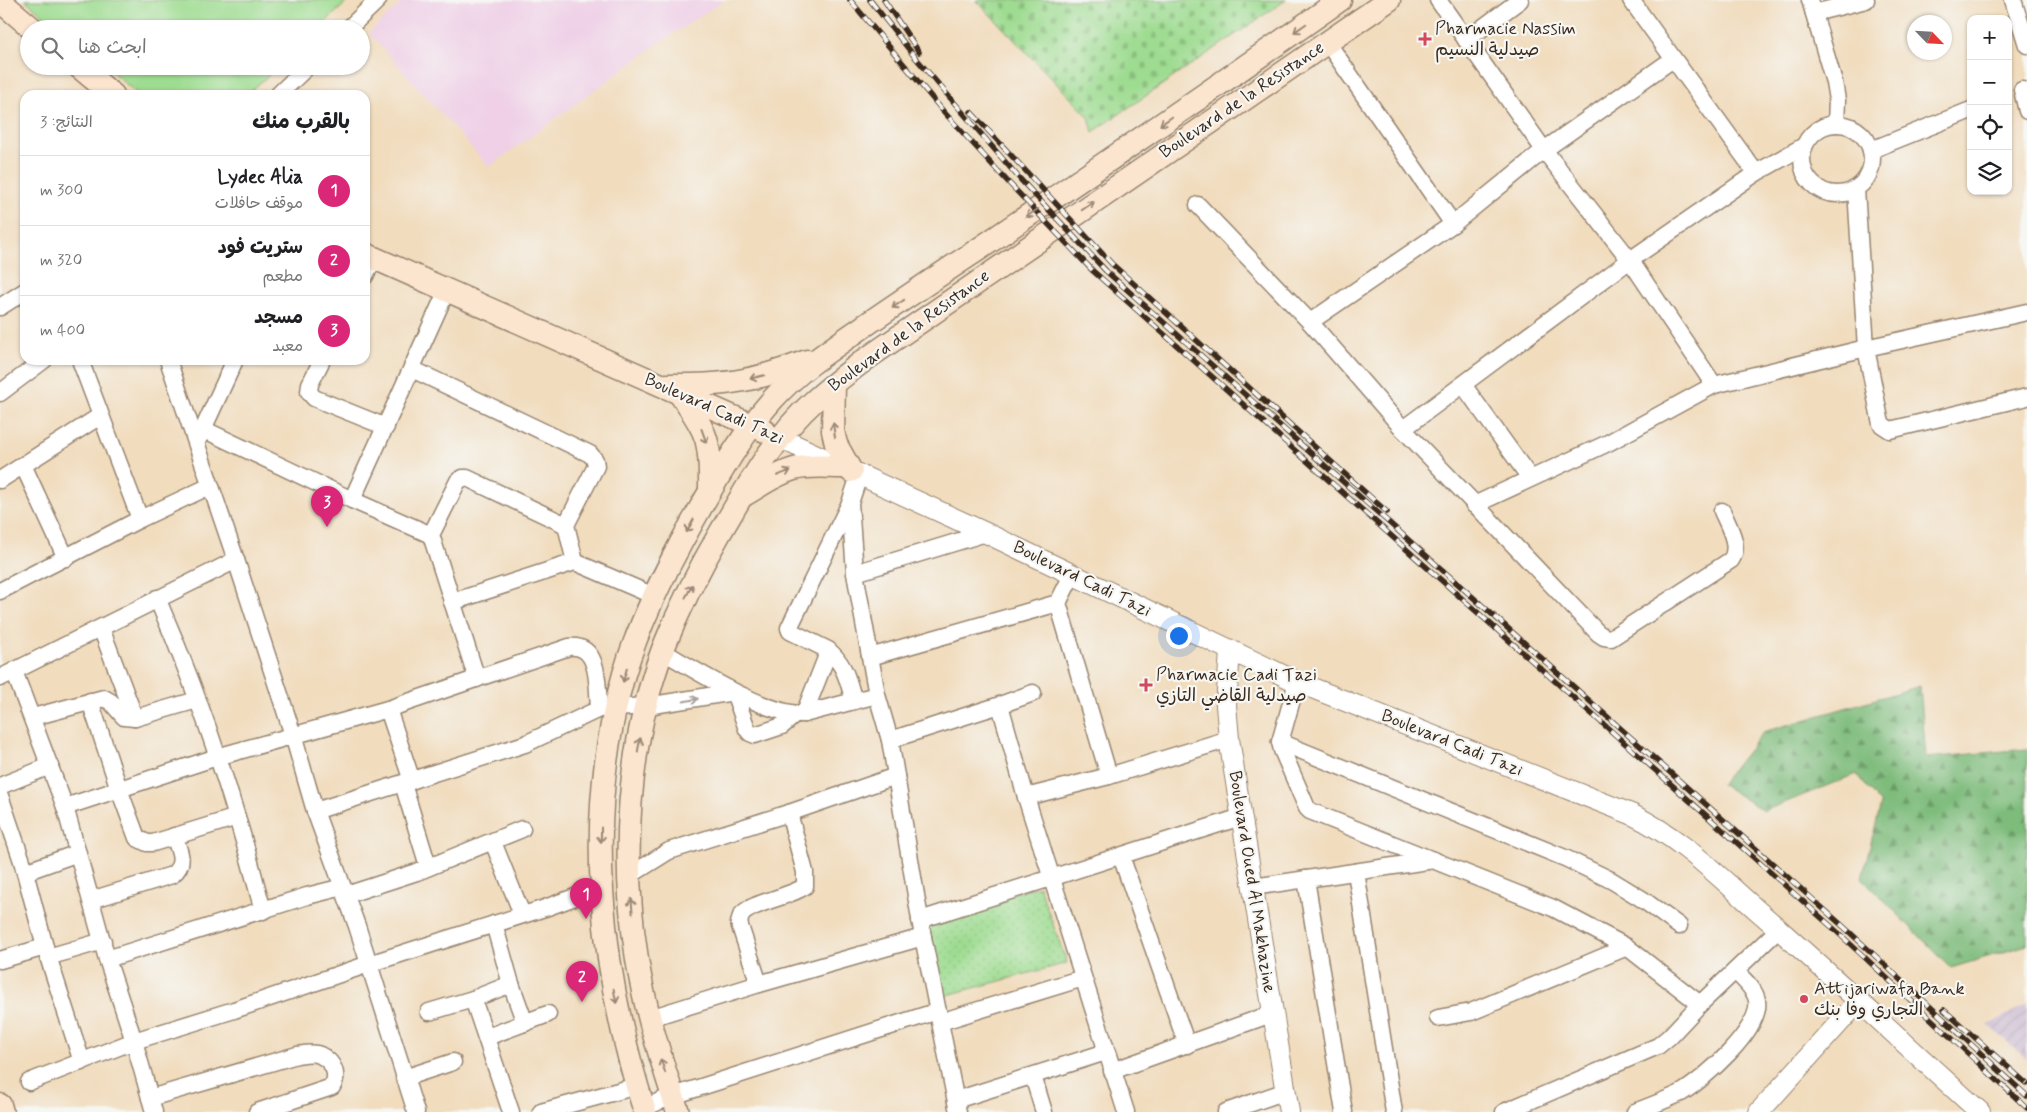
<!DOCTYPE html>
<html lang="ar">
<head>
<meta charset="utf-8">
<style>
  :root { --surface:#fff; --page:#f2f2f2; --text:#202124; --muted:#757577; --line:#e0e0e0; --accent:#db2777 }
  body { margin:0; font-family:Mynerve,"Playpen Sans Arabic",sans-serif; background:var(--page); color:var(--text); direction:rtl }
  .controls { position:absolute; right:15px; top:15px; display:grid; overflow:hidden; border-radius:10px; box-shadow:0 1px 4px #0004 }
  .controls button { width:45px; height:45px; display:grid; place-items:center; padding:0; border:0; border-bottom:1px solid var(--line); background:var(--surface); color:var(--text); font:25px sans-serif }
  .compass { position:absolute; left:1907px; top:15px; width:45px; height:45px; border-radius:50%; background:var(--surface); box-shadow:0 1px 4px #0004; rotate:115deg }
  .you { position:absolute; left:1178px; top:635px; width:18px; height:18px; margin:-12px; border:4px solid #fff; border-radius:50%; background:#1a73e8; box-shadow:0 0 0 8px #1a73e833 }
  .badge { display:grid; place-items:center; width:32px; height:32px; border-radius:50%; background:var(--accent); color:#fff; font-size:16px; font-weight:700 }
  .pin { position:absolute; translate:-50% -41px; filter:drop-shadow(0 1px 2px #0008) }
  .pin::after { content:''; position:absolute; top:26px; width:18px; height:15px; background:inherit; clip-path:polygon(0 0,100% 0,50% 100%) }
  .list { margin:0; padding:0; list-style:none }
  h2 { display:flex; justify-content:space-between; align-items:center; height:65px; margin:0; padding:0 20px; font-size:21px }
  h2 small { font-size:16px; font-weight:400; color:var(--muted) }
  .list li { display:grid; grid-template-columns:32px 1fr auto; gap:15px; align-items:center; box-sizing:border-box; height:70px; padding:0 20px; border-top:1px solid var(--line) }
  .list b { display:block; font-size:19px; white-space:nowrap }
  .list p { margin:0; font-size:16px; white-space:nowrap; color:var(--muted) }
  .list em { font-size:16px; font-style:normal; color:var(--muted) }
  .icon { flex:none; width:28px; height:28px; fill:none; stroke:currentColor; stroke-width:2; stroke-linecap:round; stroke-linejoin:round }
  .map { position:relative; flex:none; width:2027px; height:1112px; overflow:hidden; direction:ltr }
  .search { position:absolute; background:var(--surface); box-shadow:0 1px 4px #0004; left:20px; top:20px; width:350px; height:55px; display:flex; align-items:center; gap:12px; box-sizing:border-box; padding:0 18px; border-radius:28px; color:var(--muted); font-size:19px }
  .panel { position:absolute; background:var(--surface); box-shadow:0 1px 4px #0004; left:20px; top:90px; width:350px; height:275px; border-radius:15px; direction:rtl }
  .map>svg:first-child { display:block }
  .built { fill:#efd0e7 }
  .industrial { fill:url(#industrial-furrows) }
  .grass { fill:url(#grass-dots); stroke:#6c8358 }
  .forest { fill:url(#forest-firs); stroke:#5c734c }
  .cemetery { fill:url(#cemetery-stones); stroke:#6c8358 }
  .park { fill:#9edc91; stroke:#6c8358 }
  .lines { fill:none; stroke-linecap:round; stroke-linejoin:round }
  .minor-casing { stroke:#96836e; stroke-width:19 }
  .tertiary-casing { stroke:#96836e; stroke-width:22 }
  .secondary-casing { stroke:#96836e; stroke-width:25 }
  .minor { stroke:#fff; stroke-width:16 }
  .tertiary { stroke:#fff; stroke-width:20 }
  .secondary { stroke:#fbe5cf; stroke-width:22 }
  .rail-casing { stroke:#3b2a1e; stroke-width:5.5 }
  .rail { stroke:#f6f6f2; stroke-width:4; stroke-dasharray:11; stroke-linecap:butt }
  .oneway { stroke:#9b8876 }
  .oneway2 { stroke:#a79f9a }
  .poi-dot { fill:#d1495b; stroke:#f6f6f2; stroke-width:2 }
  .labels { text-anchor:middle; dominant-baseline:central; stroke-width:4.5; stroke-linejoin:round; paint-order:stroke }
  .poi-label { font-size:18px; fill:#3b2a1e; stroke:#f6f6f2; text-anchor:start }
  .street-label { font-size:18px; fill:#3b2a1e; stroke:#f6f6f2 }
</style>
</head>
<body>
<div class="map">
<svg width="2027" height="1112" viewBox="0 0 2027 1112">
  <defs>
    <pattern id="industrial-furrows" width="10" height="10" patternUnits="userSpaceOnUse" patternTransform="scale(1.25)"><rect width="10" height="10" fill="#cdbed3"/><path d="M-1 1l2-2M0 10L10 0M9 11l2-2" fill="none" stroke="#b1a3b5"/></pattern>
    <pattern id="grass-dots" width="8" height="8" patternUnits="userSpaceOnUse" patternTransform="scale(1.25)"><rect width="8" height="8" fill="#9edc91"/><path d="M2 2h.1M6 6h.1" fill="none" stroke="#89bd7d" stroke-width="1.8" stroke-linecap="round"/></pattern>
    <pattern id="forest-firs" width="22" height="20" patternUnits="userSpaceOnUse" patternTransform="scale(1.25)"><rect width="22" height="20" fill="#7ebc7b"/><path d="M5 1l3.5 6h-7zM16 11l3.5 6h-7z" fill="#689964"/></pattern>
    <pattern id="cemetery-stones" width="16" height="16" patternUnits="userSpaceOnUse" patternTransform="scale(1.25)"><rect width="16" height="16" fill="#9edc91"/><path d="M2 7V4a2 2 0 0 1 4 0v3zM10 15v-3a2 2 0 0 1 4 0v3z" fill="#89bd7d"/></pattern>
  </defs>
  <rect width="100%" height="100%" fill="#f6f6f2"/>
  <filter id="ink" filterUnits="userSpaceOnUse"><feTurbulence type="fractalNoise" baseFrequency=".02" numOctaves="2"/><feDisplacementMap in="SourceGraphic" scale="10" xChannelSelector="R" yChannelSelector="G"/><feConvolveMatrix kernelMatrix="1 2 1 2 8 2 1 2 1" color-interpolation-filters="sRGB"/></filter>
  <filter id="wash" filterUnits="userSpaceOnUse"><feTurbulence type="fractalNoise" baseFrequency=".0096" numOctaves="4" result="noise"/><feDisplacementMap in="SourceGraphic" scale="20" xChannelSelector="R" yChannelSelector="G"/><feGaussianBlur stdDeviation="1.12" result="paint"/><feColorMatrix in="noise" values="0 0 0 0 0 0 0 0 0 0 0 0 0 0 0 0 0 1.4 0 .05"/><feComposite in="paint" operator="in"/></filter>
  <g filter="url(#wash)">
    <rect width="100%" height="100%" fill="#f1dcbd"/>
    <!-- built -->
    <polygon class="built" points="404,0 724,0 656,45 489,167 369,33"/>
    <!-- industrial -->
    <polygon class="industrial" points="2027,1004 2027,1059 1988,1025"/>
    <!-- grass -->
    <polygon class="grass" points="1039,886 1067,963 940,997 926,919"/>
    <!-- forest -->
    <polygon class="forest" points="1920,686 1926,758 2027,749 2027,945 1951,968 1862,878 1881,804 1856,774 1764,811 1721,784 1763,732"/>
    <!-- cemetery -->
    <polygon class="cemetery" points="976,0 1286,0 1093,132 1089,117"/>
    <!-- park -->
    <g class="park">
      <polygon points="25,0 349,0 318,29 60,29"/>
      <polygon points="105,66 279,66 246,95 139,95"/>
    </g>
  </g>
  <g filter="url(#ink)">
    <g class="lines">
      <!-- minor casing -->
      <g class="minor-casing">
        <g id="minor">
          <polyline points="1438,0 1544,150 1630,260 1714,385"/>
          <polyline points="1631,0 1756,173"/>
          <polyline points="1810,0 1834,82 1837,100 1836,124"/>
          <polyline points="2013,0 2027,45"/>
          <polyline points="1814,13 1866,0"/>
          <polyline points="348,29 378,0"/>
          <polyline points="1466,40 1520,0"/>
          <polyline points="1327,42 1453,224"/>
          <polyline points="2022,90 2027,111"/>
          <polyline points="278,95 308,66"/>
          <circle cx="1837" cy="159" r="35"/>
          <polyline points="1871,150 1971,110"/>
          <polyline points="1856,189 1866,348 1881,424 1890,430 2027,397"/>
          <path d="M1198,205L1310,322L1403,429L1598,633L1604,637L1611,638L1731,560C1741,546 1728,525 1722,511"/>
          <polyline points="365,276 374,258"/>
          <polyline points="0,307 25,291"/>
          <polyline points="1310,322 1453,224 1544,150 1673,59"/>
          <polyline points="80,360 140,519"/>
          <polyline points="168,360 236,560 293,735 315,811 357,926 416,1112"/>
          <polyline points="322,360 310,384 309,392 314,398 386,427"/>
          <polyline points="412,369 590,454 595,460 596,466 566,525 575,562"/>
          <polyline points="1464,386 1530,478"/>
          <polyline points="0,393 44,360"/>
          <polyline points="203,429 352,500 431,535"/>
          <polyline points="1403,429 1630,260 1756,173 1804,146"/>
          <polyline points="199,438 235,360"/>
          <polyline points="23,465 66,558"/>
          <polyline points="859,476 850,503 855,573 877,695 890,740 923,937 958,1112"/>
          <polyline points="0,480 100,416"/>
          <polyline points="352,500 447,290"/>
          <polyline points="1474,505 1608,443 1714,385 1866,348 2027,312"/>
          <polyline points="855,573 986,533"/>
          <polyline points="0,591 140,519 210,486"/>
          <path d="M157,598C201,699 236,805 263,911"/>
          <polyline points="452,602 575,562 654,596"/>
          <polyline points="1058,603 1109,776"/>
          <polyline points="101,628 135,718"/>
          <path d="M828,650C845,664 848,681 854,701"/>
          <path d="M662,651C697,671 765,715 804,714L877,695"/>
          <polyline points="870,657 1058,603 1072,575"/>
          <polyline points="14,671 65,807 107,959 134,1041 154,1112"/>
          <polyline points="0,678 236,560"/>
          <polyline points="477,679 431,535 458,481 463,478 467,478 566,525"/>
          <polyline points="1297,682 1280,742 1282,750 1307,808 1310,811 1553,908 1627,947 1700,1004"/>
          <polyline points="734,692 747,729 750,733 755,735 782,726 796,714"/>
          <polyline points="90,701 119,789 137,838 147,843 153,843 237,817"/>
          <polyline points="1000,705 1026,797 1126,1112"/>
          <polyline points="388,709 412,781"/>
          <polyline points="804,714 828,653 828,650 790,631 789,628 849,505"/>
          <polyline points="33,717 104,698 111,702 124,717 135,718 197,700"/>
          <polyline points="890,740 1000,705 1033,693"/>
          <polyline points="1280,742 1565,858 1611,880 1642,899 1679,926"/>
          <polyline points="403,784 428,866"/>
          <polyline points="0,786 50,766"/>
          <polyline points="0,796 22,861 45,947 82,1062"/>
          <polyline points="1026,797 1109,776 1229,739"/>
          <path d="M65,807L217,757L388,709L569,647C601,644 597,687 599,709"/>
          <polyline points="315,811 525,744 599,709 647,706 734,692"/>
          <polyline points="493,842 522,914"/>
          <polyline points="1121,856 1187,1045"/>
          <polyline points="25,872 78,853"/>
          <polyline points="1356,872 1394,1112"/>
          <polyline points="629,876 669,851 789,813 896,776"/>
          <polyline points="1306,879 1344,1112"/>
          <polyline points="1253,887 1434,860"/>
          <polyline points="346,895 417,872 522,829"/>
          <path d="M91,900L172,875C187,863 179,851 174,836"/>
          <polyline points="920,920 1241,817"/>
          <polyline points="494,924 511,984 525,1023"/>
          <polyline points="48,957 103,941"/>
          <polyline points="107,959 307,896 343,887"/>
          <polyline points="0,960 45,947"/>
          <path d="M759,984L739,923C740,921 740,918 741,916C748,903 791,897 805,886V872L789,813"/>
          <polyline points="473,999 511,1112"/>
          <polyline points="429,1012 473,999 511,984"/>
          <polyline points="650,1018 759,984 923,937"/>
          <polyline points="1438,1018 1471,1012 1627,947"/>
          <polyline points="940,1022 1083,978"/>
          <polyline points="487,1037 548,1014"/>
          <polyline points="1112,1071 1274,1013"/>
          <polyline points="1033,1076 1044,1112"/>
          <polyline points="404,1078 453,1062"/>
          <polyline points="29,1082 134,1041 234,1010 369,964 545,908 602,887"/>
          <path d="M150,1098L297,1055C304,1054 313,1052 320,1055C334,1062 339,1075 332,1087L257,1112"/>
          <polyline points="956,1100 1106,1052"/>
          <polyline points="643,1108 673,1096 938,1011"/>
          <polyline points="541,1112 637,1086"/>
          <polyline points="1226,1112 1286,1091"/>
          <polyline points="1504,1112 1658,1046 1669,1037 1700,1004 1779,929"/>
          <path d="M1635,1112C1650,1106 1666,1100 1681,1093C1703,1080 1762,1029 1757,1001C1756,990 1743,979 1735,971"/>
        </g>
      </g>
      <!-- tertiary casing -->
      <g class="tertiary-casing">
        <g id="tertiary">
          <path d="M782,439L986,533L1297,682L1631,814C1681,838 1717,875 1758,911C1833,976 1906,1045 1980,1112"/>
          <polyline points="1230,652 1226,705 1229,739 1289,1112"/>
          <polyline points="1759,1112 1858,1002"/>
        </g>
      </g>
      <!-- secondary casing -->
      <g class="secondary-casing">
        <g id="secondary">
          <polyline points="0,1 33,29"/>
          <polyline points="78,66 113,95"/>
          <polyline points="365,254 765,431"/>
          <path d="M667,385C693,385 719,385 744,380C766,376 786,369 807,361"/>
          <polyline points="834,385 833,431 836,444 851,471"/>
          <path d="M680,394C689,408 701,422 706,439C711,455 710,474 710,491"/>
          <path d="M744,495C760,486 776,474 794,469C809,465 827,467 842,467"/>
          <polyline points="0,1105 2,1112"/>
          <path d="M645,1112C600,972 583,817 624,674C640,620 666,569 693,521C717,479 741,435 773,399C801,368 836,346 870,322C908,296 947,270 985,245C1104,164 1222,83 1340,0"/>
          <path d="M678,1112C662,1062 645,1011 637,959C621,859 627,745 663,649C679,609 698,571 720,533C747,487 774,437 814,401C830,386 849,372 866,359L1389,0"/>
        </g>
      </g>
      <!-- minor -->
      <use href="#minor" class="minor"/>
      <!-- tertiary -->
      <use href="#tertiary" class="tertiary"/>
      <!-- secondary -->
      <use href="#secondary" class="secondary"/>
      <!-- rail casing -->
      <g class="rail-casing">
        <g id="rail">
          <polyline points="850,0 943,111 1009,183 1093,271 1833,928 2027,1108"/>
          <polyline points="870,0 915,57 1020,179 1106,271 1845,928 2027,1096"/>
          <polyline points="884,0 919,52"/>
          <polyline points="971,112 1112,264 1387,512"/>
          <polyline points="1944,1010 2027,1084"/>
        </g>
      </g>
      <!-- rail -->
      <use href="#rail" class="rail"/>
    </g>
    <!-- one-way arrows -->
    <defs><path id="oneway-shaft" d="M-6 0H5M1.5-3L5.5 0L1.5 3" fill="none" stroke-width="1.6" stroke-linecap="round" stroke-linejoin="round" transform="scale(1.25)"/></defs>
    <g class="oneway">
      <use href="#oneway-shaft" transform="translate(1300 28) rotate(145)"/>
      <use href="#oneway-shaft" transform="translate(1166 121) rotate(145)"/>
      <use href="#oneway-shaft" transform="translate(1088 206) rotate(-34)"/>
      <use href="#oneway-shaft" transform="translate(1032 213) rotate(146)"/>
      <use href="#oneway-shaft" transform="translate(898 304) rotate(146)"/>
      <use href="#oneway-shaft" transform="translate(757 377) rotate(166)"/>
      <use href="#oneway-shaft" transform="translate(834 430) rotate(-98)"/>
      <use href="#oneway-shaft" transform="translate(704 436) rotate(70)"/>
      <use href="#oneway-shaft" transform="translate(784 473) rotate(-22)"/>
      <use href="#oneway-shaft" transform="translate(690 526) rotate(119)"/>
      <use href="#oneway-shaft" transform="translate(689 591) rotate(-62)"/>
      <use href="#oneway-shaft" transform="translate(625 675) rotate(106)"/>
      <use href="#oneway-shaft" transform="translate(639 745) rotate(-79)"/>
      <use href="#oneway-shaft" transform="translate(601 835) rotate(90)"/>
      <use href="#oneway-shaft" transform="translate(632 906) rotate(-95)"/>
      <use href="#oneway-shaft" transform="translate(615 996) rotate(79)"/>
      <use href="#oneway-shaft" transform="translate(663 1066) rotate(-108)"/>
    </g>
    <use class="oneway2" href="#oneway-shaft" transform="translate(691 700) rotate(-11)"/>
  </g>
  <!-- markers -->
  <g class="poi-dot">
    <path d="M1422.5 31.5h5v5h5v5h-5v5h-5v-5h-5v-5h5z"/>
    <path d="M1143.5 677.5h5v5h5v5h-5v5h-5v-5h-5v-5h5z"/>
    <circle cx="1804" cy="999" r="5"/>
  </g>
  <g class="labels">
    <!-- poi labels -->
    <g class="poi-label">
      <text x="1435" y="29">Pharmacie Nassim<tspan x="1435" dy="21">صيدلية النسيم</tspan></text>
      <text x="1156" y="675">Pharmacie Cadi Tazi<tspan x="1156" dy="21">صيدلية القاضي التازي</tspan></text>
      <text x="1814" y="989">Attijariwafa Bank<tspan x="1814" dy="21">التجاري وفا بنك</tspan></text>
    </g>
    <!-- street labels -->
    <g class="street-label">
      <text transform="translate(1242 100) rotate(-34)">Boulevard de la Resistance</text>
      <text transform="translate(909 331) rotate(-36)">Boulevard de la Resistance</text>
      <text transform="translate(714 409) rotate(24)">Boulevard Cadi Tazi</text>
      <text transform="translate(1082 579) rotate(26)">Boulevard Cadi Tazi</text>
      <text transform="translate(1452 743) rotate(22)">Boulevard Cadi Tazi</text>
      <text transform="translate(1252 882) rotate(81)">Boulevard Oued Al Makhazine</text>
    </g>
  </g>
</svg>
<div class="controls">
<button>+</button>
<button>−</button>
<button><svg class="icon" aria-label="locate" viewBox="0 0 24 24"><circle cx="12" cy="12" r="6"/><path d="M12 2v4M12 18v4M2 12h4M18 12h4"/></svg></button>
<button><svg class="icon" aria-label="layers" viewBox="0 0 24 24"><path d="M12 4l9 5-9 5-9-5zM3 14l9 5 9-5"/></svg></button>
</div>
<svg class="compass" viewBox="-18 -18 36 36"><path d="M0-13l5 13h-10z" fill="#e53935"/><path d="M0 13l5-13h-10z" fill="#757577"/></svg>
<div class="you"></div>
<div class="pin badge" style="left:586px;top:919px">1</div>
<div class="pin badge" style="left:582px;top:1002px">2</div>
<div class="pin badge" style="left:327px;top:527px">3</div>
<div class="search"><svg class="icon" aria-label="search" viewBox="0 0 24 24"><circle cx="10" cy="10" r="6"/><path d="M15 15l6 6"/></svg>ابحث هنا</div>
<section class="panel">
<h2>بالقرب منك<small>النتائج: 3</small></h2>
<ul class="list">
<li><span class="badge">1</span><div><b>Lydec Alia</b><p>موقف حافلات</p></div><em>300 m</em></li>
<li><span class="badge">2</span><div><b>ستريت فود</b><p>مطعم</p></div><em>320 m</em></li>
<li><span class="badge">3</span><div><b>مسجد</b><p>معبد</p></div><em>400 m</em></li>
</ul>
</section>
</div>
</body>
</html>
